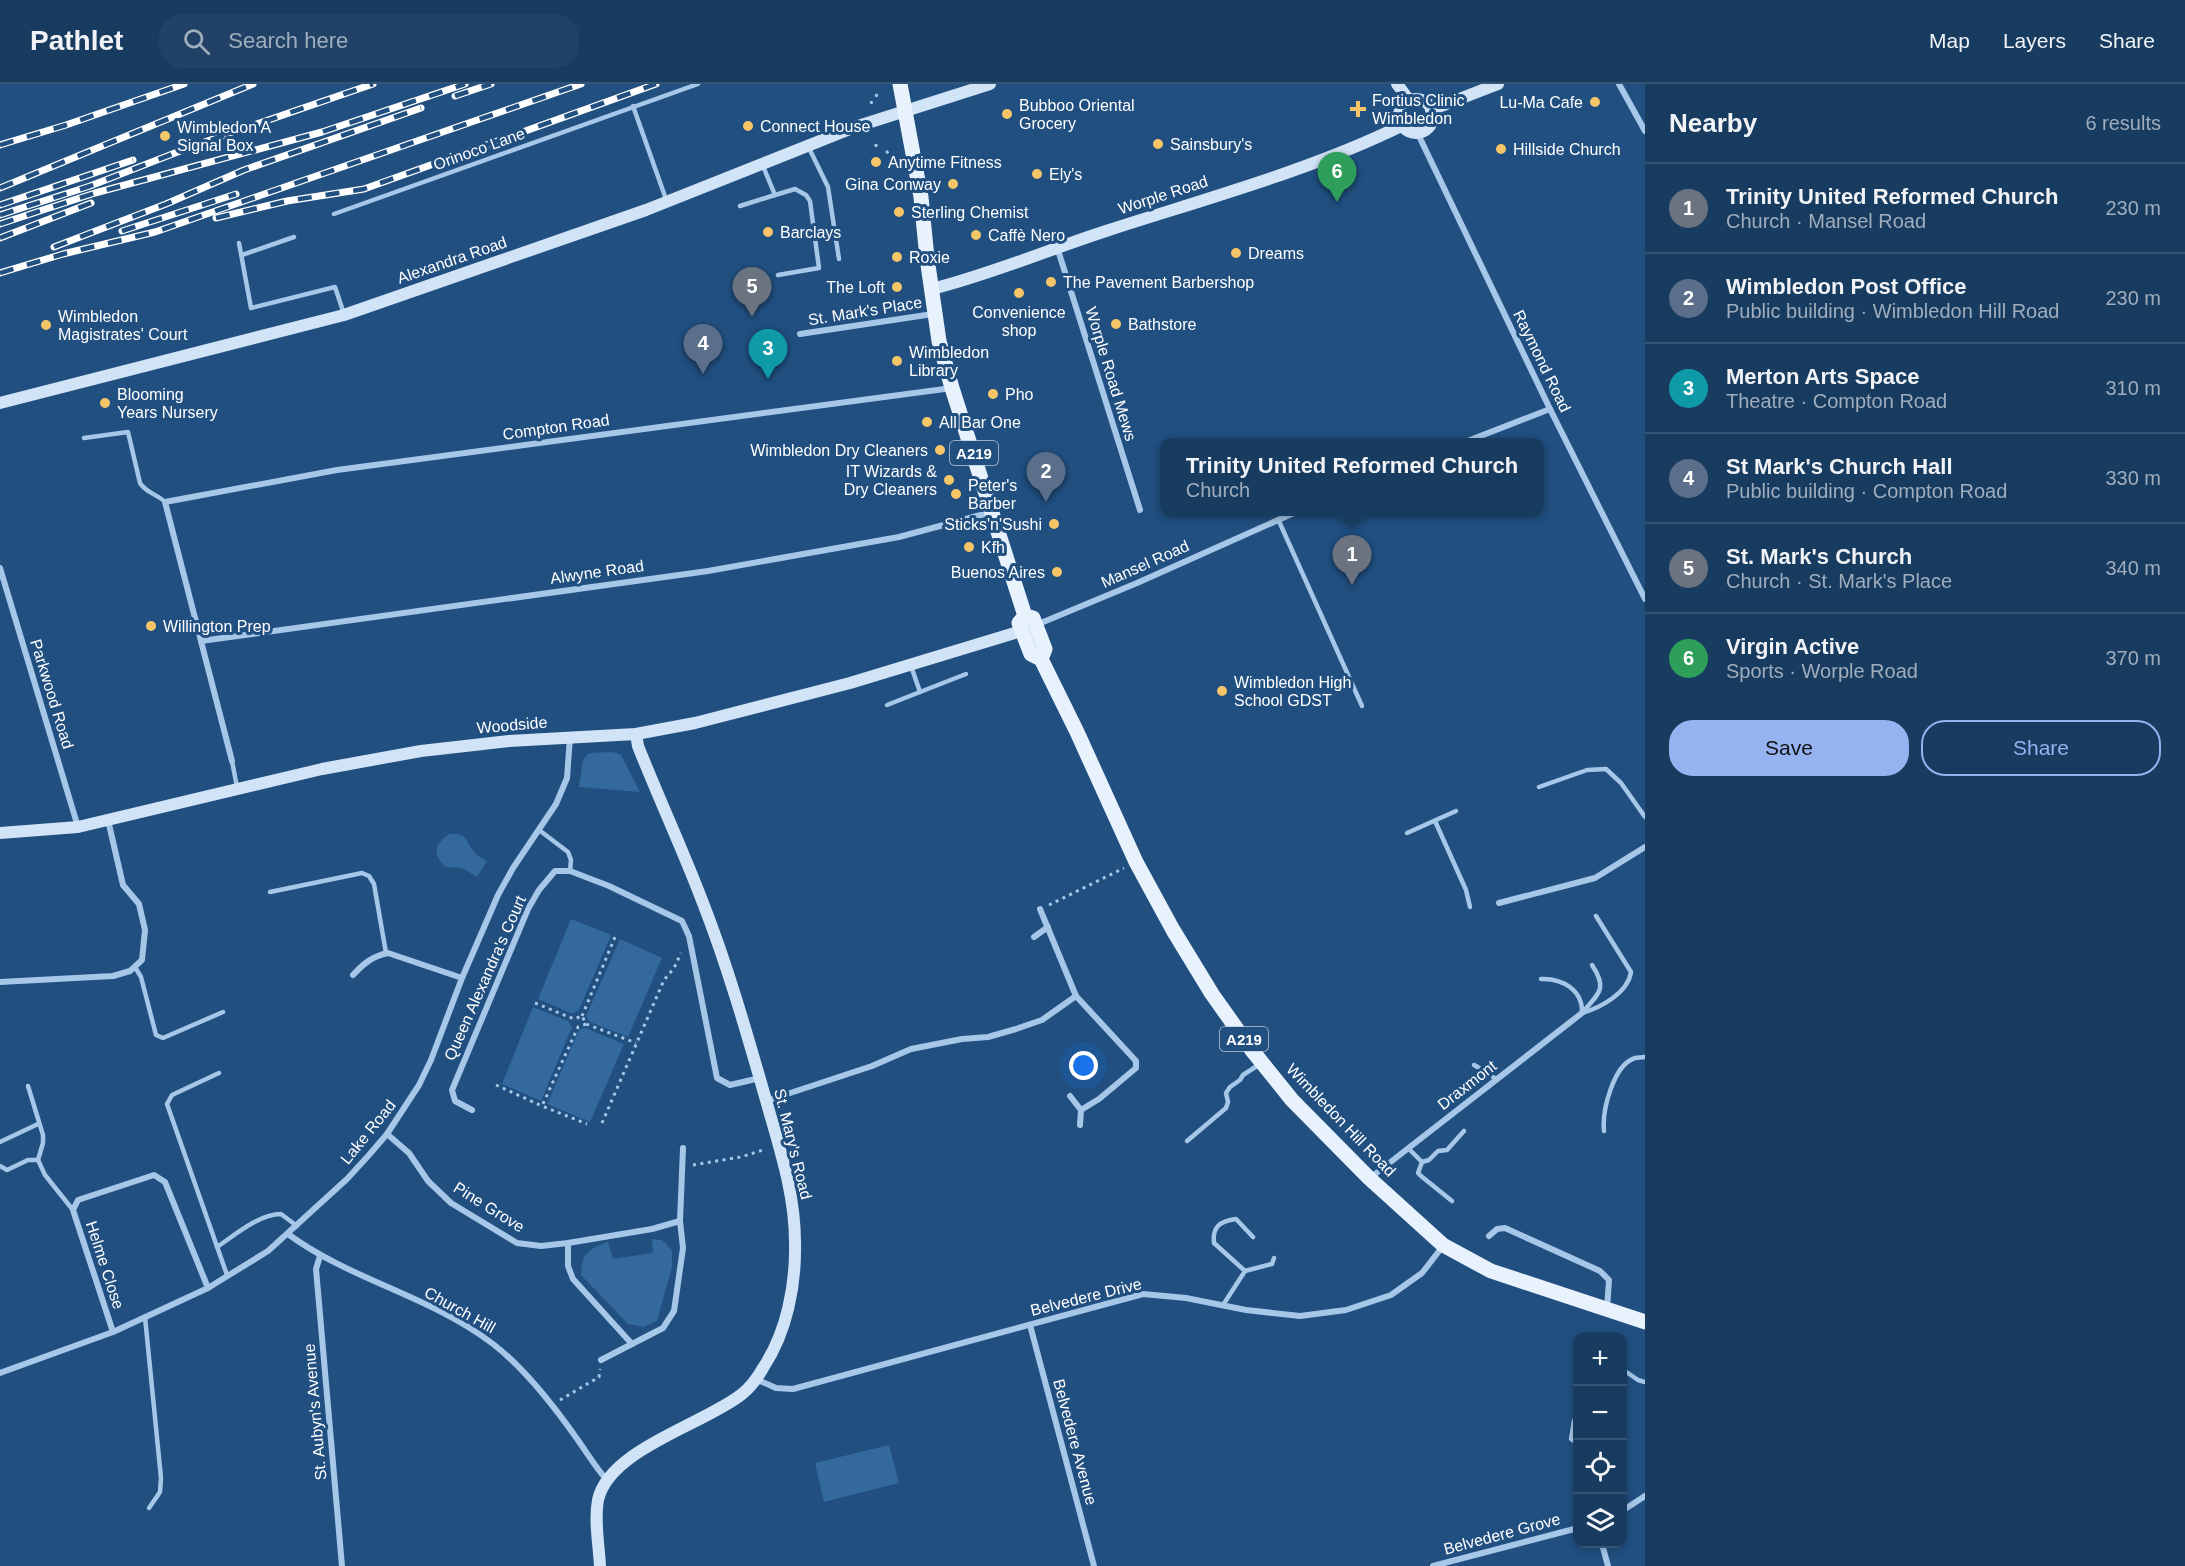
<!DOCTYPE html>
<html lang="en">
<head>
<meta charset="utf-8">
<style>
  :root { --surface:#183b60; --page:#214266; --text:#f1f3f6; --muted:#9fadbd; --line:#365575; --accent:#95b2f1 }
  body { margin:0; font-family:Arial,sans-serif; background:var(--page); color:var(--text) }
  .controls { position:absolute; right:18px; bottom:18px; display:grid; overflow:hidden; border-radius:12px; box-shadow:0 3px 9px #0003 }
  .controls button { width:54px; height:54px; display:grid; place-items:center; padding:0; border:0; border-bottom:2px solid var(--line); background:var(--surface); color:var(--text); font:30px sans-serif }
  .you { position:absolute; left:1084px; top:982px; width:21px; height:21px; margin:-15px; border:4px solid #fff; border-radius:50%; background:#1a73e8; box-shadow:0 0 0 9px #1a73e833 }
  .badge { display:grid; place-items:center; width:39px; height:39px; border-radius:50%; background:var(--accent); color:#fff; font-size:20px; font-weight:700 }
  .pin { position:absolute; translate:-50% -50px; filter:drop-shadow(0 2px 3px #0008) }
  .pin::after { content:''; position:absolute; top:32px; width:21px; height:18px; background:inherit; clip-path:polygon(0 0,100% 0,50% 100%) }
  .popup { position:absolute; left:1160px; top:354px; width:384px; height:78px; box-sizing:border-box; display:grid; place-content:center; border-radius:12px; background:var(--surface); filter:drop-shadow(0 2px 4px #0005); font-size:20px; white-space:nowrap; color:var(--muted) }
  .popup b { font-size:22px; color:var(--text) }
  .popup::after { content:''; position:absolute; left:50%; top:100%; margin-left:-12px; border:12px solid transparent; border-top-color:var(--surface) }
  .list { margin:0; padding:0; list-style:none }
  h2 { display:flex; justify-content:space-between; align-items:center; height:78px; margin:0; padding:0 24px; font-size:26px }
  h2 small { font-size:20px; font-weight:400; color:var(--muted) }
  .list li { display:grid; grid-template-columns:39px 1fr auto; gap:18px; align-items:center; box-sizing:border-box; height:90px; padding:0 24px; border-top:2px solid var(--line) }
  .list b { display:block; font-size:22px; white-space:nowrap }
  .list p { margin:0; font-size:20px; white-space:nowrap; color:var(--muted) }
  .list em { font-size:20px; font-style:normal; color:var(--muted) }
  .actions { display:flex; gap:12px; padding:18px 24px }
  .actions a { flex:1; padding:14px 0; border:2px solid var(--accent); border-radius:24px; text-align:center; font-size:21px; color:var(--accent) }
  .actions .main { background:var(--accent); color:#111 }
  .icon { flex:none; width:33px; height:33px; fill:none; stroke:currentColor; stroke-width:2; stroke-linecap:round; stroke-linejoin:round }
  .map { position:relative; flex:none; width:1645px; height:1482px; overflow:hidden }
  header { display:flex; align-items:center; gap:36px; box-sizing:border-box; height:84px; padding:0 30px; background:var(--surface); border-bottom:2px solid var(--line) }
  header strong { font-size:28px }
  nav { display:flex; gap:33px; margin-inline-start:auto; font-size:21px }
  .search { width:420px; height:54px; background:var(--page); display:flex; align-items:center; gap:15px; box-sizing:border-box; padding:0 21px; border-radius:24px; color:var(--muted); font-size:22px }
  main { display:flex }
  aside { flex:1; background:var(--surface) }
  .map>svg:first-child { display:block }
  .green { fill:#34699e }
  .lines { fill:none; stroke-linecap:round; stroke-linejoin:round }
  .path { stroke:#a6c7e8; stroke-width:3; stroke-dasharray:3 4.5; stroke-linecap:butt }
  .lane { stroke:#a6c7e8; stroke-width:4.5 }
  .street { stroke:#a6c7e8; stroke-width:6 }
  .secondary { stroke:#d1e3f6; stroke-width:12 }
  .primary { stroke:#e8f2fd; stroke-width:15 }
  .rail-casing { stroke:#fff; stroke-width:7 }
  .rail { stroke:#204f80; stroke-width:4.5; stroke-dasharray:14; stroke-linecap:butt }
  .poi-dot { fill:#f5c567; stroke:#204f80; stroke-width:2 }
  .labels { text-anchor:middle; dominant-baseline:central; stroke-width:6; stroke-linejoin:round; paint-order:stroke }
  .shield { fill:#204f80; stroke:#bccad9; stroke-width:1.5 }
  .shield-label { font-size:15px; font-weight:bold; fill:#fff }
  .poi-label { font-size:16px; fill:#fff; stroke:#204f80; text-anchor:start }
  .street-label { font-size:16px; fill:#fff; stroke:#204f80 }
</style>
</head>
<body>
<header>
<strong>Pathlet</strong>
<div class="search"><svg class="icon" aria-label="search" viewBox="0 0 24 24"><circle cx="10" cy="10" r="6"/><path d="M15 15l6 6"/></svg>Search here</div>
<nav><a>Map</a><a>Layers</a><a>Share</a></nav>
</header>
<main>
<div class="map">
<svg width="1645" height="1482" viewBox="0 0 1645 1482">
  <rect width="100%" height="100%" fill="#204f80"/>
  <!-- green -->
  <g class="green">
    <polygon points="613,668 621,671 640,708 579,703 583,676 589,669"/>
    <path d="M449,750C470,749 464,757 475,769C478,772 483,775 487,777L477,793L462,784L445,783C433,769 433,762 449,750Z"/>
    <polygon points="571,835 611,851 579,926 573,930 538,915"/>
    <polygon points="620,855 662,874 628,953 590,938 586,932"/>
    <polygon points="533,923 568,937 572,943 541,1017 502,1000"/>
    <polygon points="585,944 624,960 590,1038 547,1020 579,946"/>
    <path d="M652,1155L662,1156L672,1166V1183L657,1237L644,1243L628,1240L581,1191C582,1169 588,1165 608,1158L613,1175L653,1169Z"/>
    <polygon points="889,1361 899,1399 824,1418 815,1379"/>
  </g>
  <g class="lines">
    <!-- path -->
    <g class="path">
      <polyline points="875,11 881,13"/>
      <polyline points="871,17 872,21"/>
      <polyline points="876,60 876,66"/>
      <polyline points="886,69 890,66"/>
      <polyline points="1049,821 1124,784"/>
      <polyline points="535,919 574,935 582,932 586,940 636,959"/>
      <polyline points="582,932 615,853"/>
      <polyline points="586,940 578,943 542,1022 587,1040"/>
      <polyline points="496,1001 542,1022"/>
      <polyline points="602,1039 664,896 674,884 681,869"/>
      <polyline points="693,1081 741,1073 766,1065"/>
      <polyline points="560,1316 599,1293 600,1285"/>
    </g>
    <!-- lane -->
    <g class="lane">
      <polyline points="633,22 667,118"/>
      <polyline points="808,62 828,103 839,175"/>
      <polyline points="763,82 775,111 795,105 806,111 810,117 819,184 778,191"/>
      <polyline points="740,122 775,111"/>
      <polyline points="334,130 698,0"/>
      <polyline points="239,159 251,224 335,203 344,230"/>
      <polyline points="242,171 294,153"/>
      <path d="M84,354L128,348L140,399C146,409 157,410 165,418"/>
      <polyline points="1278,435 1362,622"/>
      <polyline points="920,608 966,590"/>
      <polyline points="887,621 920,608 911,582"/>
      <polyline points="232,677 237,703"/>
      <polyline points="1539,703 1587,686 1606,685 1621,699 1645,733"/>
      <polyline points="1435,737 1466,806 1470,823"/>
      <polyline points="539,746 568,768 571,776 570,787"/>
      <polyline points="1407,749 1456,727"/>
      <polyline points="270,808 362,789 369,792 374,800 386,869"/>
      <polyline points="135,883 141,893 156,951 163,954 223,928"/>
      <path d="M1541,895C1562,894 1583,906 1582,929"/>
      <path d="M1582,929C1600,924 1628,909 1631,888L1596,832"/>
      <path d="M1582,929C1599,909 1608,905 1592,881"/>
      <polyline points="1474,981 1481,985 1487,986 1496,996"/>
      <polyline points="219,989 172,1011 167,1020 227,1191"/>
      <polyline points="28,1002 43,1051 43,1059 38,1076 45,1091 73,1126"/>
      <path d="M1604,1047C1602,1027 1613,981 1635,974C1638,973 1642,974 1645,973"/>
      <polyline points="1187,1057 1226,1024 1228,1018 1226,1009 1230,1003 1240,996 1243,991 1260,980"/>
      <polyline points="0,1058 38,1040"/>
      <polyline points="1408,1064 1422,1078 1418,1089 1421,1092 1452,1117"/>
      <polyline points="1422,1078 1429,1076 1438,1067 1447,1066 1464,1047"/>
      <polyline points="0,1082 7,1086 28,1076 38,1076"/>
      <path d="M217,1163C235,1151 259,1130 281,1130L297,1142"/>
      <path d="M1245,1187L1214,1159C1212,1143 1220,1137 1236,1135L1253,1153"/>
      <polyline points="1223,1221 1245,1187 1272,1180 1274,1174"/>
      <polyline points="145,1233 161,1394 160,1408 149,1424"/>
      <polyline points="1622,1285 1638,1296 1645,1298"/>
      <polyline points="1578,1332 1574,1337 1571,1355 1578,1360"/>
    </g>
    <!-- street -->
    <g class="street">
      <polyline points="1619,0 1645,47"/>
      <polyline points="1418,50 1550,325 1645,515"/>
      <polyline points="1057,163 1140,426"/>
      <polyline points="800,250 933,230"/>
      <polyline points="1465,358 1550,325"/>
      <polyline points="0,484 78,743"/>
      <polyline points="1036,541 1137,499 1296,428"/>
      <polyline points="201,557 708,487 899,453 992,428"/>
      <polyline points="232,677 165,418 337,386 952,304"/>
      <polyline points="1499,819 1595,794 1645,763"/>
      <polyline points="1040,825 1076,912 1136,977 1136,984 1099,1015 1081,1026"/>
      <polyline points="1034,853 1048,843"/>
      <path d="M353,891C364,879 373,872 388,869L462,894"/>
      <polyline points="0,898 113,892 130,887 142,876 145,846 139,820 123,801 108,736"/>
      <polyline points="1070,1012 1081,1026 1080,1041"/>
      <polyline points="766,1017 872,982 911,965 962,955 988,953 1016,945 1042,936 1076,912"/>
      <polyline points="472,1026 455,1017 452,1006 528,825 539,806 555,787 570,787 609,802 682,837 689,852 717,994 730,1001 760,994"/>
      <polyline points="387,1050 409,1069 428,1097 451,1119 517,1159 541,1162 568,1159"/>
      <polyline points="1370,1094 1582,929"/>
      <polyline points="680,1137 652,1145 568,1159 568,1182 573,1195 632,1260 663,1244 674,1227 683,1164 680,1137 683,1064"/>
      <path d="M288,1150C350,1196 431,1212 493,1260C523,1283 553,1321 575,1352C586,1367 595,1383 607,1396"/>
      <polyline points="1489,1152 1497,1145 1505,1144 1600,1187 1609,1196 1607,1225"/>
      <polyline points="320,1172 316,1185 342,1482"/>
      <polyline points="1030,1241 1094,1482"/>
      <polyline points="113,1248 73,1126 78,1116 154,1091 165,1098 208,1204"/>
      <polyline points="601,1276 632,1260"/>
      <polyline points="0,1289 113,1248 208,1204 268,1167 347,1095 369,1071 387,1050 419,1001 431,976 462,894 498,811 513,784 556,720 567,694 570,653"/>
      <polyline points="756,1295 776,1304 793,1305 1143,1210 1186,1214 1246,1226 1300,1232 1346,1226 1391,1211 1422,1189 1443,1162"/>
      <polyline points="1622,1427 1645,1412"/>
      <polyline points="1602,1460 1608,1482"/>
      <polyline points="1433,1482 1578,1444"/>
    </g>
    <!-- secondary -->
    <g class="secondary">
      <polyline points="1397,0 1409,16"/>
      <circle cx="1416" cy="32" r="17"/>
      <polyline points="1431,26 1498,0"/>
      <path d="M932,205C992,190 1050,165 1109,146C1205,115 1311,86 1401,42"/>
      <polyline points="0,319 344,231 646,126 855,43 990,0"/>
      <polyline points="0,749 78,743 322,685 421,667 509,657 636,650 695,639 850,599 1021,547"/>
      <path d="M600,1482C599,1461 594,1437 598,1416C609,1365 705,1340 742,1310C751,1303 758,1293 763,1284C787,1248 796,1201 795,1158C795,1109 779,1063 766,1016C747,950 728,883 703,819C683,766 659,715 638,662L636,650"/>
    </g>
    <!-- primary -->
    <g class="primary">
      <polyline points="900,0 921,113 927,174 939,257 952,304 1025,532"/>
      <polyline points="1025,532 1019,539 1031,570 1041,575 1077,648 1136,778 1173,846 1212,910 1251,965 1292,1016 1369,1094 1443,1161 1491,1187 1645,1238"/>
      <polyline points="1025,532 1033,534 1045,565 1041,575"/>
    </g>
    <!-- rail casing -->
    <g class="rail-casing">
      <g id="rail">
        <polyline points="455,12 491,0"/>
        <polyline points="0,61 66,41 184,0"/>
        <polyline points="0,104 253,0"/>
        <polyline points="0,121 133,76"/>
        <polyline points="0,131 90,102 193,62 373,0"/>
        <polyline points="216,134 287,117 364,105 656,0"/>
        <polyline points="0,140 95,109 322,48 465,0"/>
        <polyline points="122,147 236,110"/>
        <polyline points="0,154 91,119"/>
        <polyline points="54,163 166,120 244,86 421,24"/>
        <polyline points="0,189 63,170 155,148 581,0"/>
      </g>
    </g>
    <!-- rail -->
    <use href="#rail" class="rail"/>
  </g>
  <!-- markers -->
  <g class="poi-dot">
    <circle cx="1595" cy="18" r="6"/>
    <path d="M1355 16h6v6h6v6h-6v6h-6v-6h-6v-6h6z"/>
    <circle cx="1007" cy="30" r="6"/>
    <circle cx="748" cy="42" r="6"/>
    <circle cx="165" cy="52" r="6"/>
    <circle cx="1158" cy="60" r="6"/>
    <circle cx="1501" cy="65" r="6"/>
    <circle cx="876" cy="78" r="6"/>
    <circle cx="1037" cy="90" r="6"/>
    <circle cx="953" cy="100" r="6"/>
    <circle cx="899" cy="128" r="6"/>
    <circle cx="768" cy="148" r="6"/>
    <circle cx="976" cy="151" r="6"/>
    <circle cx="1236" cy="169" r="6"/>
    <circle cx="897" cy="173" r="6"/>
    <circle cx="1051" cy="198" r="6"/>
    <circle cx="897" cy="203" r="6"/>
    <circle cx="1019" cy="209" r="6"/>
    <circle cx="1116" cy="240" r="6"/>
    <circle cx="46" cy="241" r="6"/>
    <circle cx="897" cy="277" r="6"/>
    <circle cx="993" cy="310" r="6"/>
    <circle cx="105" cy="319" r="6"/>
    <circle cx="927" cy="338" r="6"/>
    <circle cx="940" cy="366" r="6"/>
    <circle cx="949" cy="396" r="6"/>
    <circle cx="956" cy="410" r="6"/>
    <circle cx="1054" cy="440" r="6"/>
    <circle cx="969" cy="463" r="6"/>
    <circle cx="1057" cy="488" r="6"/>
    <circle cx="151" cy="542" r="6"/>
    <circle cx="1222" cy="607" r="6"/>
  </g>
  <g class="labels">
    <!-- shield labels -->
    <g class="shield">
      <rect x="950" y="357" width="48" height="24" rx="4.5"/>
      <rect x="1220" y="943" width="48" height="24" rx="4.5"/>
    </g>
    <g class="shield-label">
      <text x="974" y="369">A219</text>
      <text x="1244" y="955">A219</text>
    </g>
    <!-- poi labels -->
    <g class="poi-label">
      <text x="1372" y="16">Fortius Clinic<tspan x="1372" dy="18">Wimbledon</tspan></text>
      <text x="1583" y="18" text-anchor="end">Lu-Ma Cafe</text>
      <text x="1019" y="21">Bubboo Oriental<tspan x="1019" dy="18">Grocery</tspan></text>
      <text x="760" y="42">Connect House</text>
      <text x="177" y="43">Wimbledon A<tspan x="177" dy="18">Signal Box</tspan></text>
      <text x="1170" y="60">Sainsbury's</text>
      <text x="1513" y="65">Hillside Church</text>
      <text x="888" y="78">Anytime Fitness</text>
      <text x="1049" y="90">Ely's</text>
      <text x="941" y="100" text-anchor="end">Gina Conway</text>
      <text x="911" y="128">Sterling Chemist</text>
      <text x="780" y="148">Barclays</text>
      <text x="988" y="151">Caffè Nero</text>
      <text x="1248" y="169">Dreams</text>
      <text x="909" y="173">Roxie</text>
      <text x="1063" y="198">The Pavement Barbershop</text>
      <text x="885" y="203" text-anchor="end">The Loft</text>
      <text x="1019" y="228" text-anchor="middle">Convenience<tspan x="1019" dy="18">shop</tspan></text>
      <text x="58" y="232">Wimbledon<tspan x="58" dy="18">Magistrates' Court</tspan></text>
      <text x="1128" y="240">Bathstore</text>
      <text x="909" y="268">Wimbledon<tspan x="909" dy="18">Library</tspan></text>
      <text x="117" y="310">Blooming<tspan x="117" dy="18">Years Nursery</tspan></text>
      <text x="1005" y="310">Pho</text>
      <text x="939" y="338">All Bar One</text>
      <text x="928" y="366" text-anchor="end">Wimbledon Dry Cleaners</text>
      <text x="937" y="387" text-anchor="end">IT Wizards &amp;<tspan x="937" dy="18">Dry Cleaners</tspan></text>
      <text x="968" y="401">Peter's<tspan x="968" dy="18">Barber</tspan></text>
      <text x="1042" y="440" text-anchor="end">Sticks'n'Sushi</text>
      <text x="981" y="463">Kfh</text>
      <text x="1045" y="488" text-anchor="end">Buenos Aires</text>
      <text x="163" y="542">Willington Prep</text>
      <text x="1234" y="598">Wimbledon High<tspan x="1234" dy="18">School GDST</tspan></text>
    </g>
    <!-- street labels -->
    <g class="street-label">
      <text transform="translate(479 65) rotate(-20)">Orinoco Lane</text>
      <text transform="translate(1163 111) rotate(-18)">Worple Road</text>
      <text transform="translate(452 176) rotate(-19)">Alexandra Road</text>
      <text transform="translate(865 227) rotate(-9)">St. Mark's Place</text>
      <text transform="translate(1542 277) rotate(64)">Raymond Road</text>
      <text transform="translate(1111 290) rotate(73)">Worple Road Mews</text>
      <text transform="translate(556 343) rotate(-8)">Compton Road</text>
      <text transform="translate(1145 480) rotate(-24)">Mansel Road</text>
      <text transform="translate(597 488) rotate(-8)">Alwyne Road</text>
      <text transform="translate(52 610) rotate(73)">Parkwood Road</text>
      <text transform="translate(512 641) rotate(-5)">Woodside</text>
      <text transform="translate(485 894) rotate(-66)">Queen Alexandra's Court</text>
      <text transform="translate(1467 1001) rotate(-38)">Draxmont</text>
      <text transform="translate(1341 1036) rotate(46)">Wimbledon Hill Road</text>
      <text transform="translate(368 1048) rotate(-51)">Lake Road</text>
      <text transform="translate(793 1060) rotate(76)">St. Mary's Road</text>
      <text transform="translate(489 1123) rotate(32)">Pine Grove</text>
      <text transform="translate(105 1181) rotate(72)">Helme Close</text>
      <text transform="translate(1086 1213) rotate(-14)">Belvedere Drive</text>
      <text transform="translate(460 1226) rotate(29)">Church Hill</text>
      <text transform="translate(315 1328) rotate(-95)">St. Aubyn's Avenue</text>
      <text transform="translate(1075 1358) rotate(75)">Belvedere Avenue</text>
      <text transform="translate(1502 1450) rotate(-15)">Belvedere Grove</text>
    </g>
  </g>
</svg>
<div class="controls">
<button>+</button>
<button>−</button>
<button><svg class="icon" aria-label="locate" viewBox="0 0 24 24"><circle cx="12" cy="12" r="6"/><path d="M12 2v4M12 18v4M2 12h4M18 12h4"/></svg></button>
<button><svg class="icon" aria-label="layers" viewBox="0 0 24 24"><path d="M12 4l9 5-9 5-9-5zM3 14l9 5 9-5"/></svg></button>
</div>
<div class="you"></div>
<div class="pin badge" style="left:1352px;top:501px;background:#6b7280">1</div>
<div class="popup"><b>Trinity United Reformed Church</b>Church</div>
<div class="pin badge" style="left:1046px;top:418px;background:#5c6f8a">2</div>
<div class="pin badge" style="left:768px;top:295px;background:#0f9aa8">3</div>
<div class="pin badge" style="left:703px;top:290px;background:#5c6f8a">4</div>
<div class="pin badge" style="left:752px;top:233px;background:#6b7280">5</div>
<div class="pin badge" style="left:1337px;top:118px;background:#2e9e5b">6</div>
</div>
<aside>
<h2>Nearby<small>6 results</small></h2>
<ul class="list">
<li><span class="badge" style="background:#6b7280">1</span><div><b>Trinity United Reformed Church</b><p>Church · Mansel Road</p></div><em>230 m</em></li>
<li><span class="badge" style="background:#5c6f8a">2</span><div><b>Wimbledon Post Office</b><p>Public building · Wimbledon Hill Road</p></div><em>230 m</em></li>
<li><span class="badge" style="background:#0f9aa8">3</span><div><b>Merton Arts Space</b><p>Theatre · Compton Road</p></div><em>310 m</em></li>
<li><span class="badge" style="background:#5c6f8a">4</span><div><b>St Mark's Church Hall</b><p>Public building · Compton Road</p></div><em>330 m</em></li>
<li><span class="badge" style="background:#6b7280">5</span><div><b>St. Mark's Church</b><p>Church · St. Mark's Place</p></div><em>340 m</em></li>
<li><span class="badge" style="background:#2e9e5b">6</span><div><b>Virgin Active</b><p>Sports · Worple Road</p></div><em>370 m</em></li>
</ul>
<div class="actions"><a class="main">Save</a><a>Share</a></div>
</aside>
</main>
</body>
</html>
